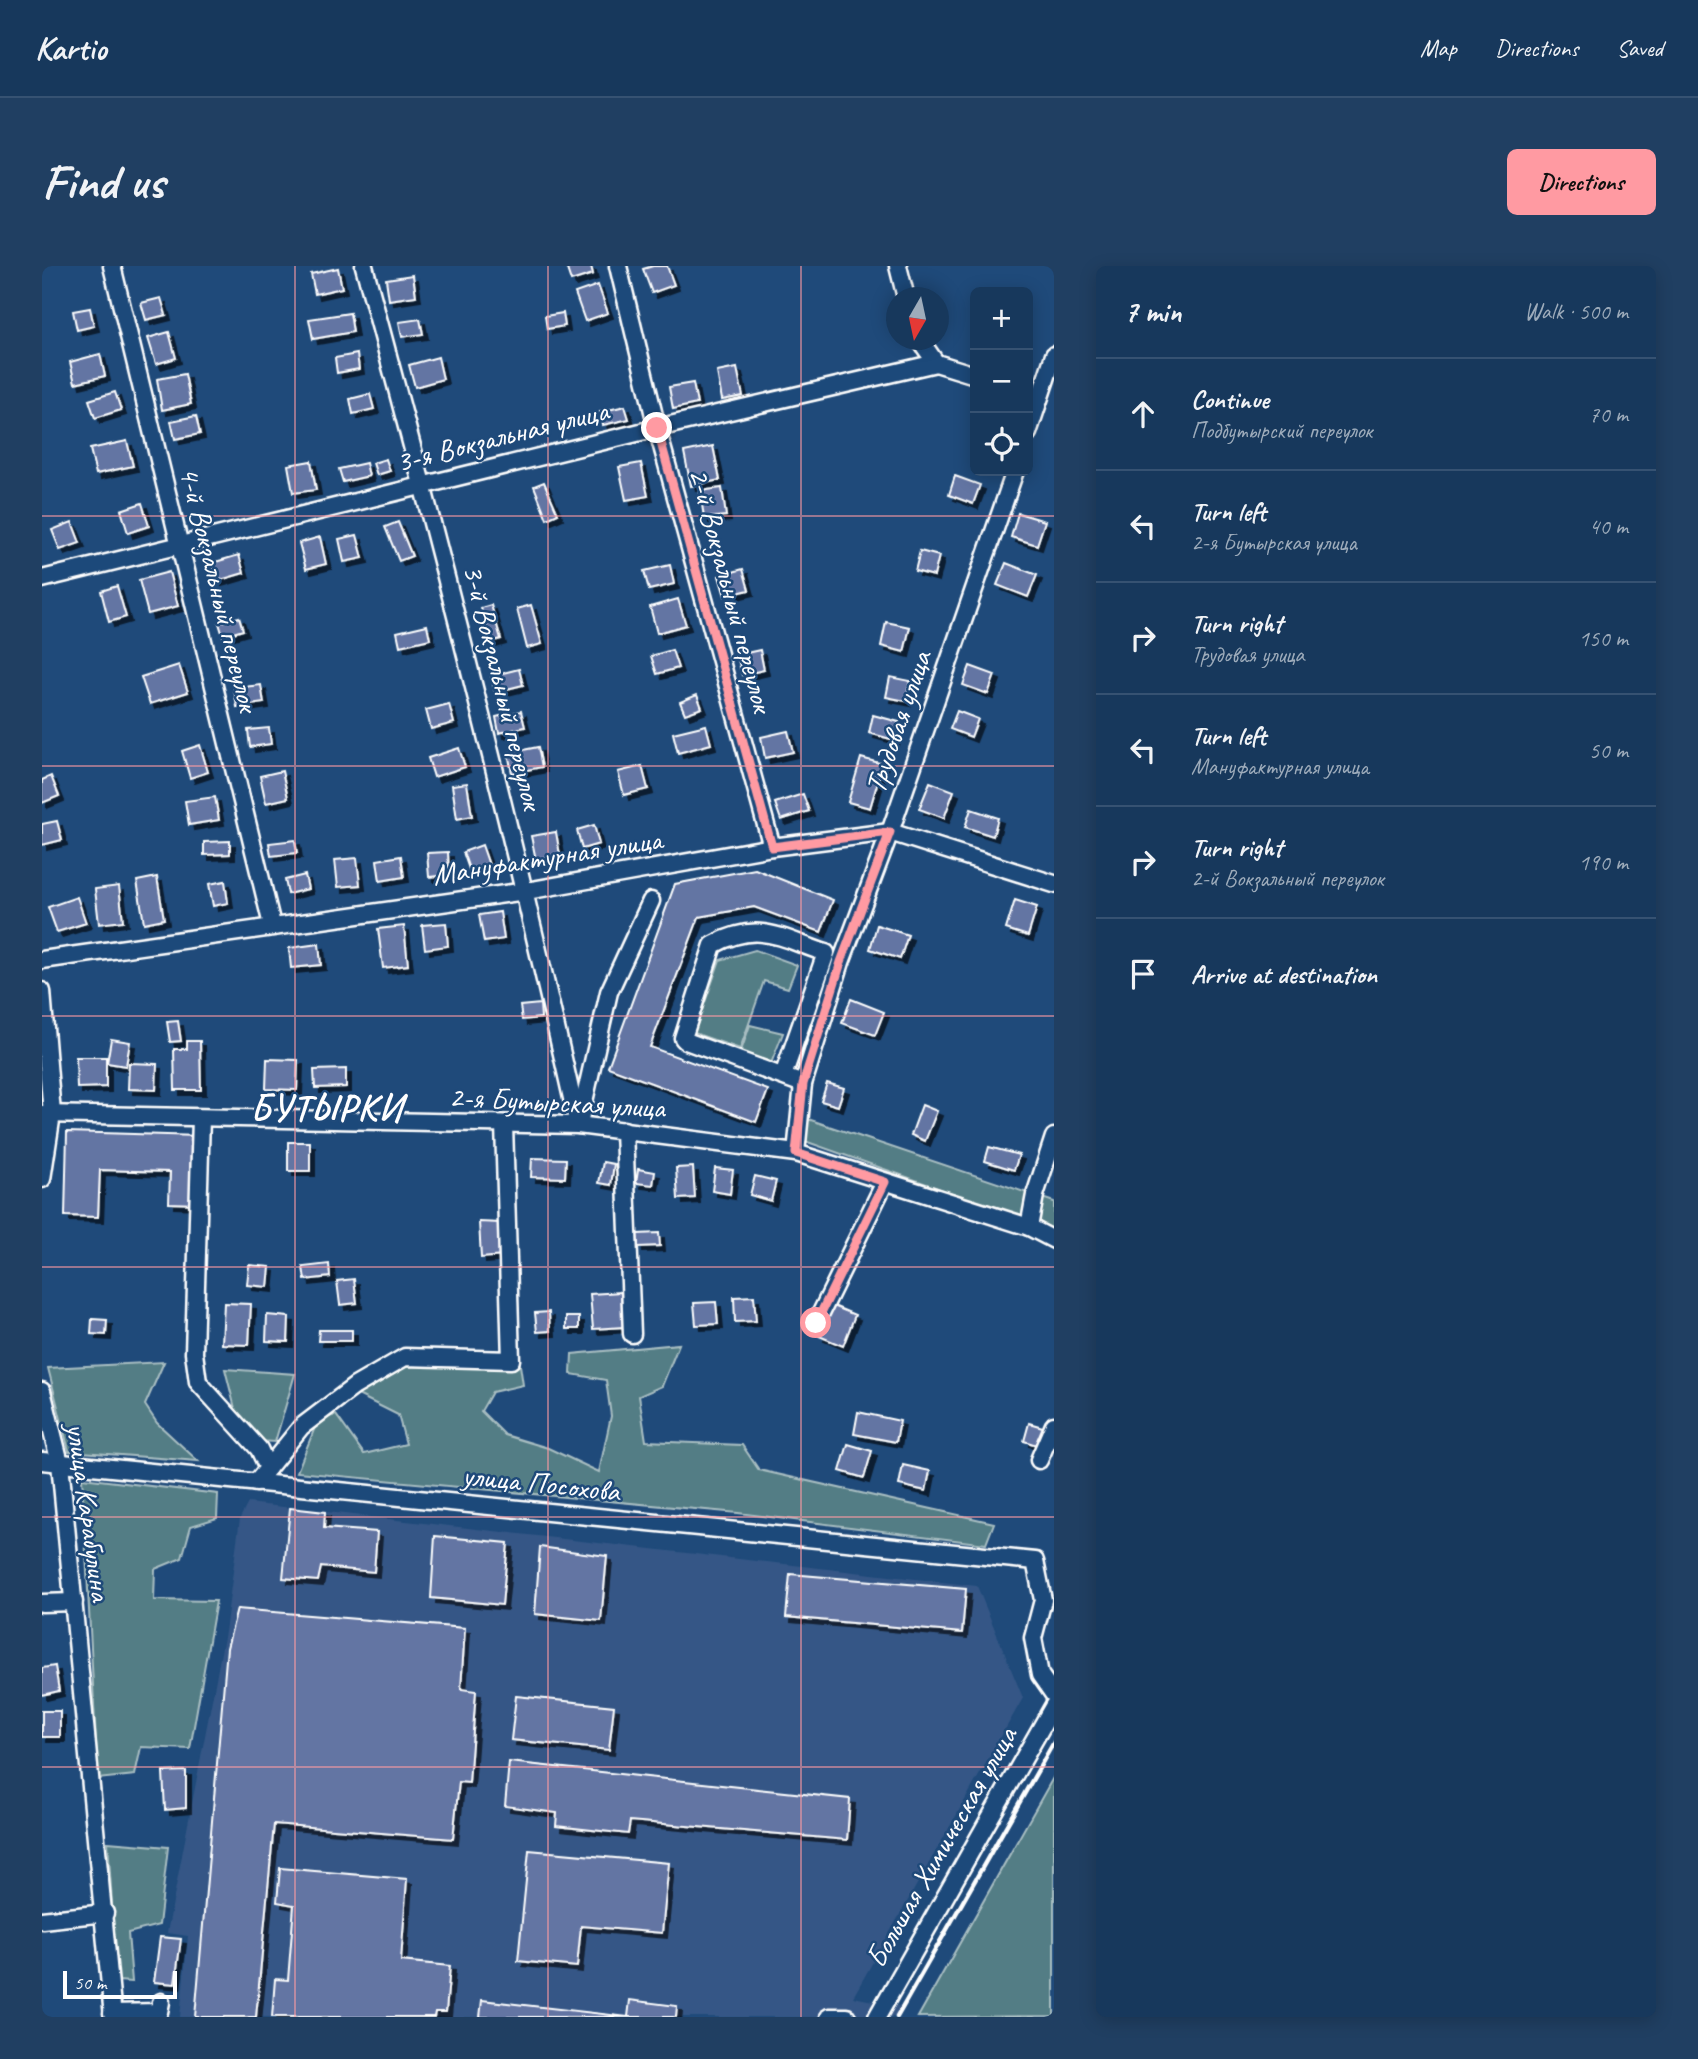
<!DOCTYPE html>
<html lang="en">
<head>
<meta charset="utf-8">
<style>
  :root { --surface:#17385c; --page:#203f62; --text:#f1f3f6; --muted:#9eacbb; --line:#365272; --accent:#ff9aa2 }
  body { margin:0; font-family:Caveat,sans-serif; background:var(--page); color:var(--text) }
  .controls { position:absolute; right:21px; top:21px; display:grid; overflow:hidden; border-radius:10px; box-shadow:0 4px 18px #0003 }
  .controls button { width:63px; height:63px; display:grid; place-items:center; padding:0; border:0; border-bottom:2px solid var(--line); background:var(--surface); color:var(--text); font:35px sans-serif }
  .compass { position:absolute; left:844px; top:21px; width:63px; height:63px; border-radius:50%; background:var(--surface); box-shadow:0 4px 18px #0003; rotate:189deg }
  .scale { position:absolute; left:21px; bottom:18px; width:114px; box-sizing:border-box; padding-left:7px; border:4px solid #fff; border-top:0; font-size:19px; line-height:24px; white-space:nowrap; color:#fff; -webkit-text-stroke:5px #1f4a7a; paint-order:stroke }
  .stop { position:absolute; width:21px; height:21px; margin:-16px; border:5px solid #ff9aa2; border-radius:50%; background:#fff }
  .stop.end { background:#ff9aa2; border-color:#fff; box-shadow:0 2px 7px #0008 }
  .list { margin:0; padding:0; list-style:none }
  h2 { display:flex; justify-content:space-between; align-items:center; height:91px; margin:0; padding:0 28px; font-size:30px }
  h2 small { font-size:23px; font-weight:400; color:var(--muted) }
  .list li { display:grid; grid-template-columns:46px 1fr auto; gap:21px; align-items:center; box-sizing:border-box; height:112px; padding:0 28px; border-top:2px solid var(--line) }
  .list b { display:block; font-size:26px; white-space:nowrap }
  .list p { margin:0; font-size:23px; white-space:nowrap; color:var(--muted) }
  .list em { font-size:23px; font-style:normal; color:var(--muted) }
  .icon { flex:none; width:38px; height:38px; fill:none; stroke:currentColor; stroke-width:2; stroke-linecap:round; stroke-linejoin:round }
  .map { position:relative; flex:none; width:1012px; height:1751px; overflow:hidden; border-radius:10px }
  header { display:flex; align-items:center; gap:42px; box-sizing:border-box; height:98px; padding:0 35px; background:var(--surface); border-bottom:2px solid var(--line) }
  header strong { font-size:33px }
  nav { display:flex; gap:38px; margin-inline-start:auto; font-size:24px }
  .intro { display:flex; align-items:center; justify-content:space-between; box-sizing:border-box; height:168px; padding:0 42px }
  h1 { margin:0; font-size:49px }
  .button { padding:18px 32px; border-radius:10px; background:var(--accent); color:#111; font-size:24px; font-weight:700 }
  main { display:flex; gap:42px; padding:0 42px }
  aside { flex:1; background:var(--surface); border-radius:10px; box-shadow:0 4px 18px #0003 }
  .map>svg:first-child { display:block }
  .built { fill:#345786 }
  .green { fill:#537d85; stroke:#a9bec2; stroke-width:2 }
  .building { fill:#6474a3; stroke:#fff; stroke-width:2; filter:url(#shadow) }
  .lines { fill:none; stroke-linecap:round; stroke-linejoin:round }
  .minor-casing { stroke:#fff; stroke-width:21 }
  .minor { stroke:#1f4a7a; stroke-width:16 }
  .rail { stroke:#fff; stroke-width:4.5 }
  .route { stroke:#ff9aa2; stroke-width:9 }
  .grid { fill:none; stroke:#ff9aa2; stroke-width:2; stroke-opacity:0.55 }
  .labels { text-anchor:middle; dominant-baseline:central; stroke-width:5; stroke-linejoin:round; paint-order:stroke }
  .street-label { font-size:30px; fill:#fff; stroke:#1f4a7a }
  .district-label { font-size:37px; font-weight:bold; letter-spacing:2px; fill:#fff; stroke:#1f4a7a }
</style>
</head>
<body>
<header>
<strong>Kartio</strong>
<nav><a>Map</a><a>Directions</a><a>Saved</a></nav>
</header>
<div class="intro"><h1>Find us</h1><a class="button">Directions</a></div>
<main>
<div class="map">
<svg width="1012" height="1751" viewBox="0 0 1012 1751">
  <defs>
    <filter id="shadow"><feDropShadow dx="5" dy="5" stdDeviation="0" flood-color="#0009"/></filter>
  </defs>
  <rect width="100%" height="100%" fill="#1f4a7a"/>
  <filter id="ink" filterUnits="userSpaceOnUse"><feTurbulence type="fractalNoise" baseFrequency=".0143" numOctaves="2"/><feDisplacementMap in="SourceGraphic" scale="14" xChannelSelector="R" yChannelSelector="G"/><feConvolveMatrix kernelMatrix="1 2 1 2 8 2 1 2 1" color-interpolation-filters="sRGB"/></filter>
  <g filter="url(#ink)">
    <!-- built -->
    <polygon class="built" points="206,1237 935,1320 981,1432 811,1731 861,1741 855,1751 138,1751 146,1670 125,1667 183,1366 198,1252"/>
    <!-- green -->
    <g class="green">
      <polygon points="713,684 755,699 746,722 722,715 698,783 652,767 678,694"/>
      <polygon points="708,759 741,767 728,800 698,788"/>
      <polygon points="757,850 1012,936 1012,967 987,954 757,873"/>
      <polygon points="637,1078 620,1120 597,1130 604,1175 700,1179 717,1204 952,1257 944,1278 696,1247 255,1206 276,1154 294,1149 322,1188 364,1178 356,1149 316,1129 352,1102 477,1092 481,1119 450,1126 439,1145 463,1169 506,1182 557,1206 569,1150 564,1114 529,1108 530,1088"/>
      <polygon points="122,1096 103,1139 115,1157 156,1195 27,1185 6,1102"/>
      <polygon points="183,1103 253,1108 233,1176 201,1174"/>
      <polygon points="40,1212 176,1228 175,1252 149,1260 140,1292 113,1303 112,1334 174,1335 148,1483 99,1481 93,1509 56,1513"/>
      <polygon points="1012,1510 1012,1750 876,1751"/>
      <polygon points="66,1576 126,1581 117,1659 86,1667 90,1716 75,1715"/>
    </g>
    <!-- building -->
    <g class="building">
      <polygon points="524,0 549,0 551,8 529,15"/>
      <polygon points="611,0 625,0 632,19 610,27 601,3"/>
      <polygon points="296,2 300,22 273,28 269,8"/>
      <polygon points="371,9 374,30 347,34 344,13"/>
      <polygon points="556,19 566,47 543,55 533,27"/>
      <polygon points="119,32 124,49 104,54 99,37"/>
      <polygon points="48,42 52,60 35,64 31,45"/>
      <polygon points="308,47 311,66 271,73 267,53"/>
      <polygon points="521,47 523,60 505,63 503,50"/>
      <polygon points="378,53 381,68 360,71 357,56"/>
      <polygon points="127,66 134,92 114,98 106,72"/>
      <polygon points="58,88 63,110 33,117 28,96"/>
      <polygon points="315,88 317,103 295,107 293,92"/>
      <polygon points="396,91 401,113 373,121 367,99"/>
      <polygon points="695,102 701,130 680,134 675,106"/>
      <polygon points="143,108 149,138 120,144 115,113"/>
      <polygon points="651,117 655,138 631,143 627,121"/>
      <polygon points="73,126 79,144 53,152 47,134"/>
      <polygon points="328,128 332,143 311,148 308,133"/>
      <polygon points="583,140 587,153 561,159 558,146"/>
      <polygon points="154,150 158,168 133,173 129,155"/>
      <polygon points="85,175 91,200 54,208 48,183"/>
      <polygon points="671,180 678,214 649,220 642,186"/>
      <polygon points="344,193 348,205 335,209 331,197"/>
      <polygon points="269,195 274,224 251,227 246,199"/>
      <polygon points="324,197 327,210 301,216 297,203"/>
      <polygon points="599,197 606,230 584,234 577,201"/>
      <polygon points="913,210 938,219 931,238 907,229"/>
      <polygon points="502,216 516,248 505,253 492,220"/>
      <polygon points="680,222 684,250 662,252 658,225"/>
      <polygon points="100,237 107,260 86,267 79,244"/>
      <polygon points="976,247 1003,255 995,279 969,271"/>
      <polygon points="30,256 38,277 18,284 10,264"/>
      <polygon points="356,256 370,290 357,295 343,261"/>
      <polygon points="315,269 321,292 302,296 297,273"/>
      <polygon points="278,271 284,298 264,303 257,277"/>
      <polygon points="878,285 897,290 892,310 873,305"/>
      <polygon points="197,289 202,307 175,315 170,297"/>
      <polygon points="964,297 995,309 986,331 955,319"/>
      <polygon points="628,299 632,318 607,324 602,305"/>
      <polygon points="701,303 707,324 683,330 677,310"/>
      <polygon points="127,306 136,340 106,348 97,314"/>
      <polygon points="75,320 84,351 67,356 59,325"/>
      <polygon points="636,333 644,359 615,367 608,341"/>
      <polygon points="449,339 459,373 449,376 439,342"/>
      <polygon points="489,339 500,378 485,382 475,343"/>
      <polygon points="197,351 201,364 181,370 177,357"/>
      <polygon points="844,356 868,361 862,386 839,380"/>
      <polygon points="385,359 388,373 358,380 355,366"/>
      <polygon points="630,384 636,402 615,408 609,390"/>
      <polygon points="718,384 722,404 700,409 695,389"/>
      <polygon points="137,399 146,426 108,438 99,411"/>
      <polygon points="928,400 953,409 946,428 921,419"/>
      <polygon points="477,403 481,419 453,426 449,410"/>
      <polygon points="848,411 868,415 864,435 844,431"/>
      <polygon points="219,419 222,437 195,441 192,422"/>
      <polygon points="655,429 660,442 643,448 638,436"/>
      <polygon points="407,438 412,457 389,463 384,444"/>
      <polygon points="479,445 483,461 457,467 454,451"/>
      <polygon points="915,445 936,453 929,471 908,463"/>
      <polygon points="831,449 857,456 852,474 827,467"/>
      <polygon points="664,459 669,478 636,487 631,467"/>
      <polygon points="227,462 229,478 208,481 206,464"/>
      <polygon points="746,465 751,486 723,492 719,471"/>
      <polygon points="158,479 166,506 148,512 140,485"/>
      <polygon points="496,481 500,501 470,507 466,487"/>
      <polygon points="417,482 423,501 392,511 386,492"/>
      <polygon points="819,492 841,498 828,542 806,536"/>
      <polygon points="600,500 606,523 582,529 576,506"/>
      <polygon points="240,505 246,532 224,537 218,510"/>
      <polygon points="9,510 17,530 0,537 0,514"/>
      <polygon points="888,516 912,525 902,552 877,543"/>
      <polygon points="425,517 430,550 415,553 410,519"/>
      <polygon points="761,528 767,545 739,554 733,537"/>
      <polygon points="173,531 177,554 147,559 143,535"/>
      <polygon points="929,543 956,552 951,570 923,561"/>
      <polygon points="15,555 20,574 0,579 0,558"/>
      <polygon points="552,559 557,578 540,583 535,564"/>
      <polygon points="514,566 518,589 494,594 489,570"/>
      <polygon points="253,574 255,587 229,590 227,577"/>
      <polygon points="188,575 188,588 162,589 162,576"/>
      <polygon points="440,579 447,599 428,606 421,586"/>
      <polygon points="406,586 407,609 387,611 385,587"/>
      <polygon points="359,590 362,611 338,615 335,594"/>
      <polygon points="315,592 318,619 296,621 293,594"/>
      <polygon points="713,603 791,634 779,666 712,641 657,651 608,781 726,824 714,856 566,801 633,618"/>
      <polygon points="263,609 266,623 246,628 243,614"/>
      <polygon points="115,611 122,653 102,657 95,615"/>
      <polygon points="183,615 186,637 171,640 167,618"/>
      <polygon points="77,620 81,655 57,658 53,623"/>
      <polygon points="35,631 44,657 15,666 6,641"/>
      <polygon points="973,634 995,641 986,670 964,663"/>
      <polygon points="458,646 462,673 442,676 437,649"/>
      <polygon points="404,657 406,680 383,683 380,659"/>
      <polygon points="835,659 866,669 858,693 828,683"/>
      <polygon points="362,660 366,699 341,702 336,663"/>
      <polygon points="277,678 279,699 249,702 247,682"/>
      <polygon points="809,733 842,746 833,769 800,757"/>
      <polygon points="498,738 499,752 480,754 478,740"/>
      <polygon points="136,755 139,775 128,776 125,756"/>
      <polygon points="69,773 88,776 84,800 65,797"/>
      <polygon points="145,775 158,775 159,824 133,824 132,783 145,783"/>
      <polygon points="34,791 64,791 64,821 35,822"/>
      <polygon points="225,793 256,794 255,824 224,823"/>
      <polygon points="87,797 115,798 114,824 86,823"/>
      <polygon points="304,803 304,821 273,822 272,804"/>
      <polygon points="785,817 802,822 796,840 779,835"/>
      <polygon points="880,839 895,845 883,875 869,869"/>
      <polygon points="25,866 157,870 155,938 127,937 128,906 58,904 56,951 23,950"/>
      <rect x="246" y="876" width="22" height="29"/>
      <polygon points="947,881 977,889 972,904 943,895"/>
      <polygon points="490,892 524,893 523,912 489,911"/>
      <polygon points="561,896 572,898 569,919 557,917"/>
      <polygon points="651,901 653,932 636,933 634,902"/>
      <polygon points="673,902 691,904 688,928 670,925"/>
      <polygon points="596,903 613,906 611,919 594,917"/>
      <polygon points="713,910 734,915 729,935 708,929"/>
      <polygon points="437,956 459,957 461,990 439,992"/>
      <polygon points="617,967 618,980 596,981 595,968"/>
      <polygon points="287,998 288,1011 263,1014 261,1001"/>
      <polygon points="207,999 228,1001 226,1021 205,1019"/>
      <polygon points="312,1013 315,1037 298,1039 295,1015"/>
      <polygon points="579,1026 582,1061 551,1063 548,1028"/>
      <polygon points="712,1030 714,1055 693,1056 692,1031"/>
      <polygon points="674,1036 676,1058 654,1059 652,1037"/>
      <polygon points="182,1037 209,1038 207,1079 180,1078"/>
      <polygon points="789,1039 813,1049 801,1080 777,1070"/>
      <polygon points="507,1046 508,1065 495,1066 493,1047"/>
      <polygon points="225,1049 247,1051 246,1076 224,1075"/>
      <rect x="524" y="1051" width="13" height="12"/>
      <polygon points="50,1053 65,1054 64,1069 49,1068"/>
      <polygon points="277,1064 310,1064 310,1075 276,1075"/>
      <polygon points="816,1146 858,1155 854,1176 812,1168"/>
      <polygon points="987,1157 1004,1162 998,1180 982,1175"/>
      <polygon points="806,1178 830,1185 822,1212 798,1205"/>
      <polygon points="861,1199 888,1205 884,1225 857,1219"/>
      <polygon points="248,1242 283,1246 282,1262 335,1266 332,1306 279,1301 276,1315 241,1312"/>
      <polygon points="393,1270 466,1277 460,1339 389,1332"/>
      <polygon points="498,1281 565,1290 559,1355 493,1348"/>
      <polygon points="748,1308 924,1323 920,1367 744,1351"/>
      <polygon points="195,1343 423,1362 419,1423 434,1425 427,1517 417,1516 411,1573 232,1558 214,1751 153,1751 185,1382"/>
      <polygon points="13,1400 17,1425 0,1429 0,1402"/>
      <polygon points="474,1430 572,1440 567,1484 469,1474"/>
      <rect x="0" y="1445" width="18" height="26"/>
      <polygon points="467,1496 808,1533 805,1574 588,1555 586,1568 514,1560 515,1547 463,1540"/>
      <polygon points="144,1505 144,1542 123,1544 121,1506"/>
      <polygon points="487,1584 627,1597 620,1667 539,1660 535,1701 476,1695"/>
      <polygon points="238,1602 365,1613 359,1695 408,1700 404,1746 393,1746 392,1751 230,1751 233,1713 246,1714 252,1639 235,1636"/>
      <polygon points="118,1671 139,1673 133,1718 112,1716"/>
      <polygon points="440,1734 586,1751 588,1734 635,1740 634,1751 438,1751"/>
    </g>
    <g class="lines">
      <!-- minor casing -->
      <g class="minor-casing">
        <g id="minor">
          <polyline points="70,0 230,659"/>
          <path d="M322,0C399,285 472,571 536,859"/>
          <polyline points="576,0 615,162 730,581"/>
          <polyline points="856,0 864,32"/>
          <polyline points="878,74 894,97"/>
          <polyline points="986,167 1012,89"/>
          <polyline points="0,313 615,162 894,97 933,109"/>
          <polyline points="0,694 484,625 730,581 848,566 1012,618"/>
          <polyline points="0,725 10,848 0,913"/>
          <path d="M741,810L784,687C738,672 717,654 671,679L641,772L644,775L761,818"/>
          <polyline points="0,848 536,859 754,887 987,961 1012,974"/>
          <polyline points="159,852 152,1087 156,1116 217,1183 226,1202"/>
          <polyline points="538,853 567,726 609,635"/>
          <polyline points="582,864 590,1068"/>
          <polyline points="754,887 761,818 799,696 848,566 973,205"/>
          <polyline points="987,961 993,929 1012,871"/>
          <polyline points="774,1057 843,916"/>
          <polyline points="0,1125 18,1197 71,1751"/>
          <polyline points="997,1194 1012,1159"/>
          <polyline points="0,1195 993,1295 1001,1334 991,1372 998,1409 1012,1429"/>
          <polyline points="214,1217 259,1161 313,1120 363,1091 469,1094 462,858"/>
          <polyline points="0,1337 32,1336"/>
          <polyline points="0,1654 63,1647"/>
          <polyline points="70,1747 117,1746 119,1736"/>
          <polyline points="787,1751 805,1751"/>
          <polyline points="835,1751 1012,1439"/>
        </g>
      </g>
      <!-- minor -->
      <use href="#minor" class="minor"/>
      <!-- rail -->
      <polyline class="rail" points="855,1751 1012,1476"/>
    </g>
  </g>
  <g class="lines" filter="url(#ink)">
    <!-- route -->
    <polyline class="route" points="615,162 730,581 848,566 799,696 761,818 754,887 843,916 774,1057"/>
  </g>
  <!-- grid -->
  <path class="grid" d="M253,0V1751M506,0V1751M759,0V1751M0,250H1012M0,500H1012M0,750H1012M0,1001H1012M0,1251H1012M0,1501H1012"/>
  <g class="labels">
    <!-- street labels -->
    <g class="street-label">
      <text transform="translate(460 170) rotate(-14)">3-я Вокзальная улица</text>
      <text transform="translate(177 323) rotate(76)">4-й Вокзальный переулок</text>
      <text transform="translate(689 324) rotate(75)">2-й Вокзальный переулок</text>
      <text transform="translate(461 421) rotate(76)">3-й Вокзальный переулок</text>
      <text transform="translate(856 456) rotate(-71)">Трудовая улица</text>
      <text transform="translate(505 591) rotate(-9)">Мануфактурная улица</text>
      <text transform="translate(515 836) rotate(3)">2-я Бутырская улица</text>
      <text transform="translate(499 1217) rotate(6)">улица Посохова</text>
      <text transform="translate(47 1246) rotate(82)">улица Карабулина</text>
      <text transform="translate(899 1581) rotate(-60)">Большая Химическая улица</text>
    </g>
    <!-- district labels -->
    <g class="district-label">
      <text x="285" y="841">БУТЫРКИ</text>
    </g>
  </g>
</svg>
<div class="controls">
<button>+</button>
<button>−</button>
<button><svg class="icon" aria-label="locate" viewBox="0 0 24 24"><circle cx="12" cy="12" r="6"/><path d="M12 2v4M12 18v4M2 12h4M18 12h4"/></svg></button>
</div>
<svg class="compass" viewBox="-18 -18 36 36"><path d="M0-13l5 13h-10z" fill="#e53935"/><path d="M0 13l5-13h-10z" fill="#9eacbb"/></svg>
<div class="scale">50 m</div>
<div class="stop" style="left:774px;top:1057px"></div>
<div class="stop end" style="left:615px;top:162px"></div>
</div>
<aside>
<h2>7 min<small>Walk · 500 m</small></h2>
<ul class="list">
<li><svg class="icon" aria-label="ahead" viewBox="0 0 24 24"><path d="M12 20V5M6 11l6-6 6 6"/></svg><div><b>Continue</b><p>Подбутырский переулок</p></div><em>70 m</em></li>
<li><svg class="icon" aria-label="left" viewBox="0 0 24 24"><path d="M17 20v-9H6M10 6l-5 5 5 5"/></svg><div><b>Turn left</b><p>2-я Бутырская улица</p></div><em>40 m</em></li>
<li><svg class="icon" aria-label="right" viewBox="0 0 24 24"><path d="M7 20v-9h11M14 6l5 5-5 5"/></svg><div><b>Turn right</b><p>Трудовая улица</p></div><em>150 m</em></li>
<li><svg class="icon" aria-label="left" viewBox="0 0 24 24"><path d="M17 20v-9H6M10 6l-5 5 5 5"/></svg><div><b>Turn left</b><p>Мануфактурная улица</p></div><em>50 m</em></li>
<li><svg class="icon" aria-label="right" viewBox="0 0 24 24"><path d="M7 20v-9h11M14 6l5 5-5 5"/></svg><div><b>Turn right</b><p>2-й Вокзальный переулок</p></div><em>190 m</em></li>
<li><svg class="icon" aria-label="arrive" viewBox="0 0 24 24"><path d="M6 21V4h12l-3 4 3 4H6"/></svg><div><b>Arrive at destination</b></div></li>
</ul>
</aside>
</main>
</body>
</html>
